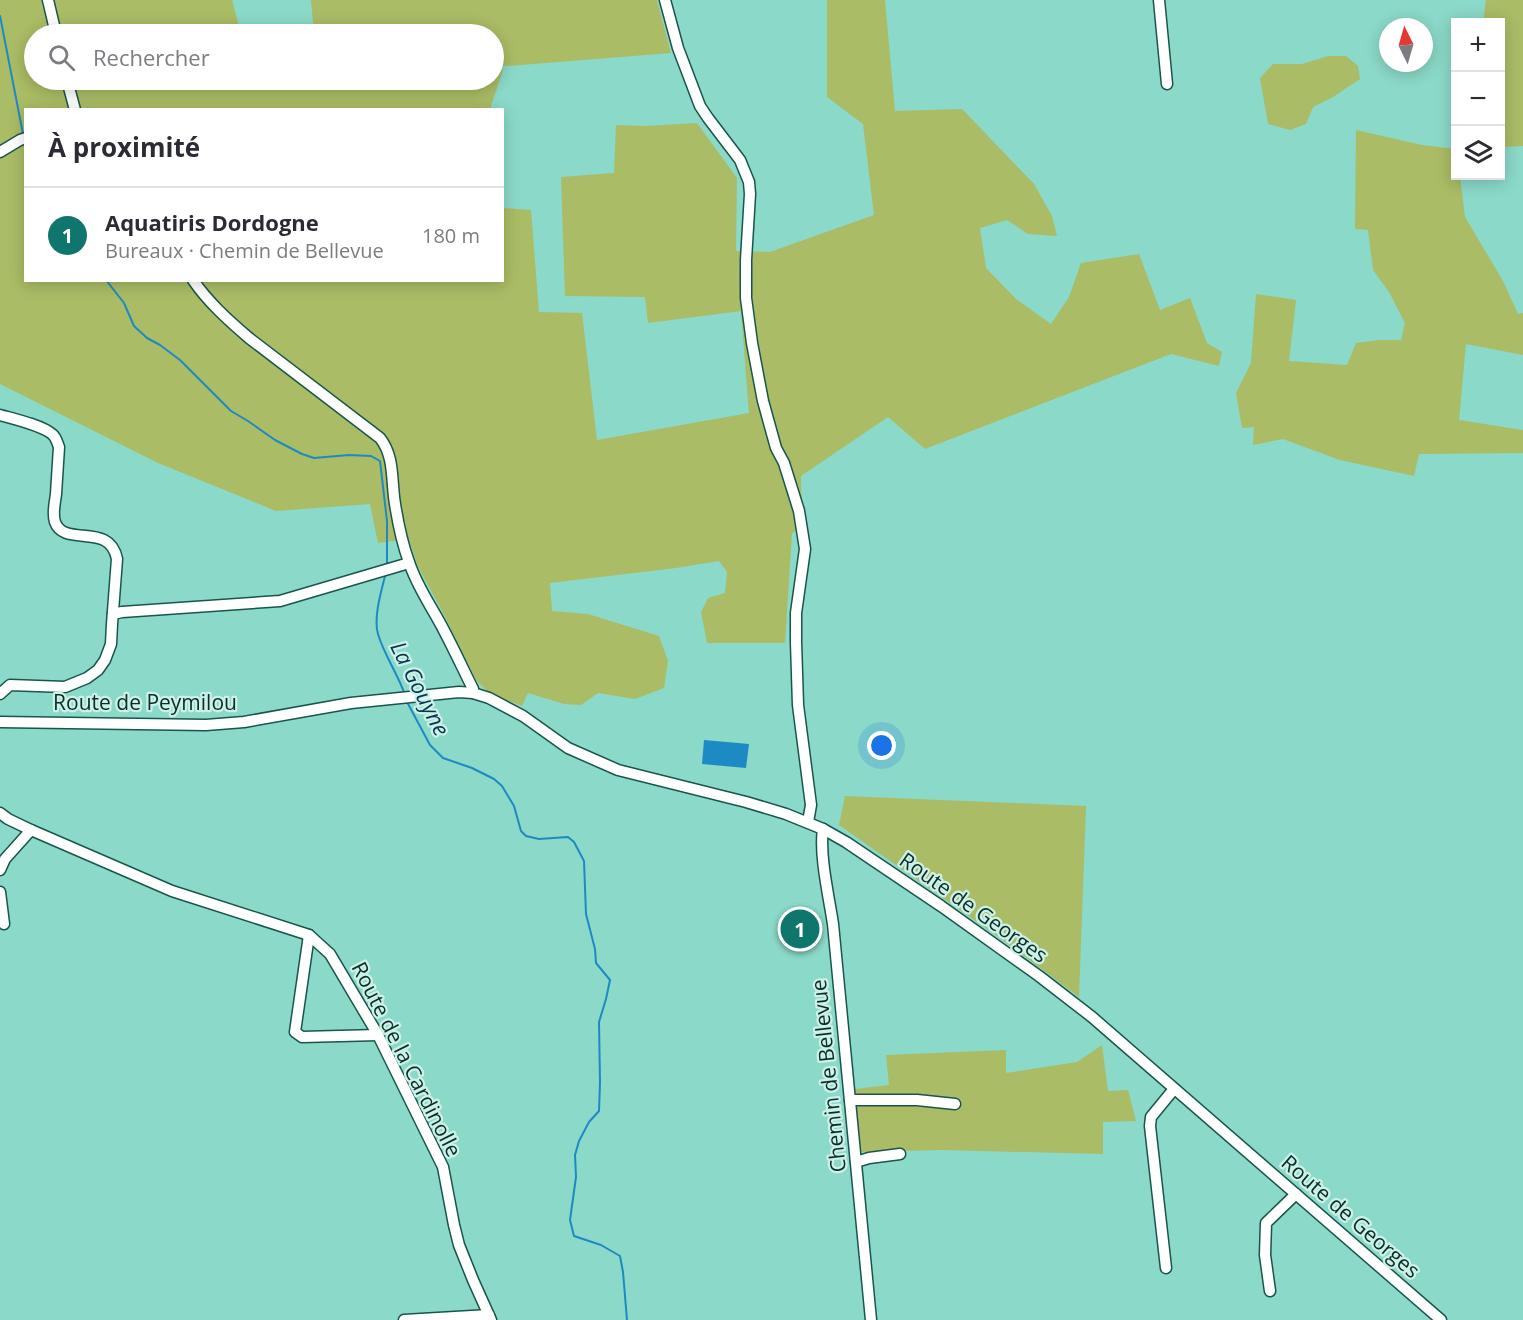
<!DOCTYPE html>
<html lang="fr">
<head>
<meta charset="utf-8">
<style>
  :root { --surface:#fff; --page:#f2f2f3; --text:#2b2b33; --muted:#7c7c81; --line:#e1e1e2; --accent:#0f766e }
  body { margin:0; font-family:"Open Sans",sans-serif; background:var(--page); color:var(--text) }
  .controls { position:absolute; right:18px; top:18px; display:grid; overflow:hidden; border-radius:0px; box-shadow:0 3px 15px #0003 }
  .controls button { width:54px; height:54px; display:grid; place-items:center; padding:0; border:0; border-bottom:2px solid var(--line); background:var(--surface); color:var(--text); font:30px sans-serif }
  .compass { position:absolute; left:1379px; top:18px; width:54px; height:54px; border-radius:50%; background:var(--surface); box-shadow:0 3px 15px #0003; rotate:355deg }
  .you { position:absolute; left:882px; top:746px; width:21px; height:21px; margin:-15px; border:4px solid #fff; border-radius:50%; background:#1a73e8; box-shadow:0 0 0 9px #1a73e833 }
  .badge { display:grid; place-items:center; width:39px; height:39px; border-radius:50%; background:var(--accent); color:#fff; font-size:20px; font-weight:700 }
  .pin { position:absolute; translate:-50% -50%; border:3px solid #fff; box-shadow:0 2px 6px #0006 }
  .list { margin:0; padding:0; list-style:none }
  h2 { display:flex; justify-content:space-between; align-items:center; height:78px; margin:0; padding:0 24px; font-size:26px }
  h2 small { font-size:20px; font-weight:400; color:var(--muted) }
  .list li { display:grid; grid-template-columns:39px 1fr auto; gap:18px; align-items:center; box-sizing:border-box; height:96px; padding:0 24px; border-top:2px solid var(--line) }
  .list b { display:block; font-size:22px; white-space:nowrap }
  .list p { margin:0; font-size:20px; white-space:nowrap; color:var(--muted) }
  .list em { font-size:20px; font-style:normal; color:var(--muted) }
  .icon { flex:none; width:33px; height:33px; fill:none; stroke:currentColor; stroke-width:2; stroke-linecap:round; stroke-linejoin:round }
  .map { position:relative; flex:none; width:1523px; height:1320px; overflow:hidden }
  .search { position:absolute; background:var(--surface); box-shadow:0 3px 15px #0003; left:24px; top:24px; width:480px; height:66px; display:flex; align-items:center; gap:15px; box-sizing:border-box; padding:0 21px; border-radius:33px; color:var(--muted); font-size:22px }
  .panel { position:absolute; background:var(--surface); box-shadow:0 3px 15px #0003; left:24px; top:108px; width:480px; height:174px; border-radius:0px }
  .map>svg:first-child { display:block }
  .green { fill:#aabc65 }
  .water { fill:#1e8ac4 }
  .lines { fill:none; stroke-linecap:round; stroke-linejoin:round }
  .stream { stroke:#1e8ac4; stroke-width:2 }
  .minor-casing { stroke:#18564b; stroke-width:13 }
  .minor { stroke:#fff; stroke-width:10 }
  .labels { text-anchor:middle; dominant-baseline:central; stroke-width:4.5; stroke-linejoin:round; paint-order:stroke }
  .street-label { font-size:21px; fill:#0b2d27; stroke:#ccf1e8 }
  .water-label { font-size:22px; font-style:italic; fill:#0b354e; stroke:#ccf1e8 }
</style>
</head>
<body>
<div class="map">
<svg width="1523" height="1320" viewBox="0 0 1523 1320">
  <rect width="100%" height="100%" fill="#8bd9c8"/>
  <!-- green -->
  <g class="green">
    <polygon points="0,0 232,0 241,34 34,34 34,80 252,80 253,84 254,80 494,80 494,34 255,34 255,29 314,34 311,0 657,0 671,53 507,66 500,65 503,70 490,109 26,110 26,280 502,280 503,208 531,210 539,312 582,313 597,440 749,413 741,311 648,323 645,297 565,296 561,177 614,173 616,125 646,126 697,123 737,178 736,251 770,252 874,215 863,124 827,97 827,0 885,0 895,111 962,109 1034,184 1052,216 1057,236 1028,234 1007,220 980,228 986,268 1016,299 1051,324 1069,297 1081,263 1139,254 1160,310 1190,298 1207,343 1222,352 1219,366 1171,354 925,449 888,417 801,476 802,527 792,533 785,643 707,643 701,612 708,598 725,593 727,572 719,561 676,568 550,583 552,611 588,614 659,636 668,661 664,688 635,699 598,693 581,705 564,704 528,693 522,706 489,693 476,680 442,611 417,565 409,539 378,543 370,504 276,511 158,463 0,384"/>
    <polygon points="1486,0 1523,0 1523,146 1501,147 1500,22 1483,22"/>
    <polygon points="1328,56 1346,56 1358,66 1360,79 1333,97 1313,107 1306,124 1290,130 1268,124 1260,78 1273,64 1302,64"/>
    <polygon points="1356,130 1422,145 1455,149 1456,176 1460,176 1465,217 1503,281 1518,314 1523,313 1523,355 1466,344 1459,420 1523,430 1523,453 1419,454 1414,476 1340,460 1283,439 1253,445 1254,427 1242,428 1236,393 1251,363 1256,294 1296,300 1289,361 1347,365 1356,343 1380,340 1401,340 1405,323 1389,292 1373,270 1368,230 1355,229"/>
    <polygon points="845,796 1086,806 1079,997 1003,940 839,825"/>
    <polygon points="1102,1045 1108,1091 1128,1090 1136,1121 1103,1122 1103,1154 942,1150 860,1152 855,1089 889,1085 886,1055 1006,1050 1006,1073 1077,1062"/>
  </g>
  <!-- water -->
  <polygon class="water" points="704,740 749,744 746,768 702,764"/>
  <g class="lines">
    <!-- stream -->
    <g class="stream">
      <polyline points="0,16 23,134"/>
      <polyline points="106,280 124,303 134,326 147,338 160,345 180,360 231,411 248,421 275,440 302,454 314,458 349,455 371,456 380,461 387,521 387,567"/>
      <path d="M386,572C382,589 373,617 378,634C384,655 398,674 405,695"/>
      <polyline points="406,700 430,745 443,758 472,768 494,779 502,786 514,806 521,831 526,836 539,839 568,837 574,842 584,861 586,914 595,949 596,963 610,980 606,999 599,1022 600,1083 599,1111 589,1122 579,1141 575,1155 576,1177 570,1220 574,1236 601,1245 620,1256 623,1272 627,1320"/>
    </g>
    <!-- minor casing -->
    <g class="minor-casing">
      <g id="minor">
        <polyline points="48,0 56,34"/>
        <polyline points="665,0 678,48 700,106 708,118 740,160 749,182 750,194 746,260 746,298 752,343 763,401 776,448 784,463 799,511 805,549 796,613 796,642 798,705 811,805 808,822"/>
        <polyline points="1159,0 1167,84"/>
        <polyline points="67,80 75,110"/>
        <polyline points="0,152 20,140 26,138"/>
        <path d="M193,280C208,302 228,320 249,338L380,438C395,457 391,481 395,504C398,523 402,543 409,562C416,584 429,603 440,623C452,645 462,667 473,689V693"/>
        <path d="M0,415C14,419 41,425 52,434C56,437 57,442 59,447C58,462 57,478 56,494C55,503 52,513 55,522C64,548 110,521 117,559L112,624L111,644L105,660L98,670L87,678L65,687L10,685L0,694"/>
        <polyline points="113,614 122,612 280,601 409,563"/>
        <polyline points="0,722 206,725 244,722 351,703 459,692 473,693 489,698 523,716 568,748 618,770 746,802 786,814 823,829 846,842 941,906 1039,976 1092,1017 1441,1320"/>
        <polyline points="0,813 8,819 31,830 172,891 309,935 330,954 378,1035 443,1167 454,1225 459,1245 473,1280 491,1320"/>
        <path d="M823,829C819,855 829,897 833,924L871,1320"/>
        <polyline points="0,870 5,859 31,830"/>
        <polyline points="0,892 4,924"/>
        <polyline points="309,935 295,1032 302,1037 378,1035"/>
        <polyline points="850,1100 917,1100 955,1104"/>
        <polyline points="856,1162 869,1158 900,1154"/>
        <polyline points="1166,1268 1150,1126 1151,1117 1174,1089"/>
        <polyline points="1270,1291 1265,1255 1266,1223 1296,1194"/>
        <polyline points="404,1320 489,1315"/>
      </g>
    </g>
    <!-- minor -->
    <use href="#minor" class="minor"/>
  </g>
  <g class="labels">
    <!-- street labels -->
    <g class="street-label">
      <text x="145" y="702">Route de Peymilou</text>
      <text transform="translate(974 907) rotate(35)">Route de Georges</text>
      <text transform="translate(407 1059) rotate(63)">Route de la Cardinolle</text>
      <text transform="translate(828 1076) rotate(-96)">Chemin de Bellevue</text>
      <text transform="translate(1351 1216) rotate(41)">Route de Georges</text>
    </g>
    <!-- water labels -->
    <g class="water-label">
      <text transform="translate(421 688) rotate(63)">La Gouyne</text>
    </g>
  </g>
</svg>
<div class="controls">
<button>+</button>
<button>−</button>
<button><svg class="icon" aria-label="layers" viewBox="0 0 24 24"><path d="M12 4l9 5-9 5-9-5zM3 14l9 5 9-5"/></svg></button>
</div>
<svg class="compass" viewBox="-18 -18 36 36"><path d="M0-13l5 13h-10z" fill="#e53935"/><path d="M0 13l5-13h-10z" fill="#7c7c81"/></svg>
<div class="you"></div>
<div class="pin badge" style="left:800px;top:929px">1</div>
<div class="search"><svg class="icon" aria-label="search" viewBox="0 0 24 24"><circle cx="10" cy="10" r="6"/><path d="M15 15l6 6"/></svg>Rechercher</div>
<section class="panel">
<h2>À proximité<small></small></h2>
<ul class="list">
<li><span class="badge">1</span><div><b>Aquatiris Dordogne</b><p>Bureaux · Chemin de Bellevue</p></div><em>180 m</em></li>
</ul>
</section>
</div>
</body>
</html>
